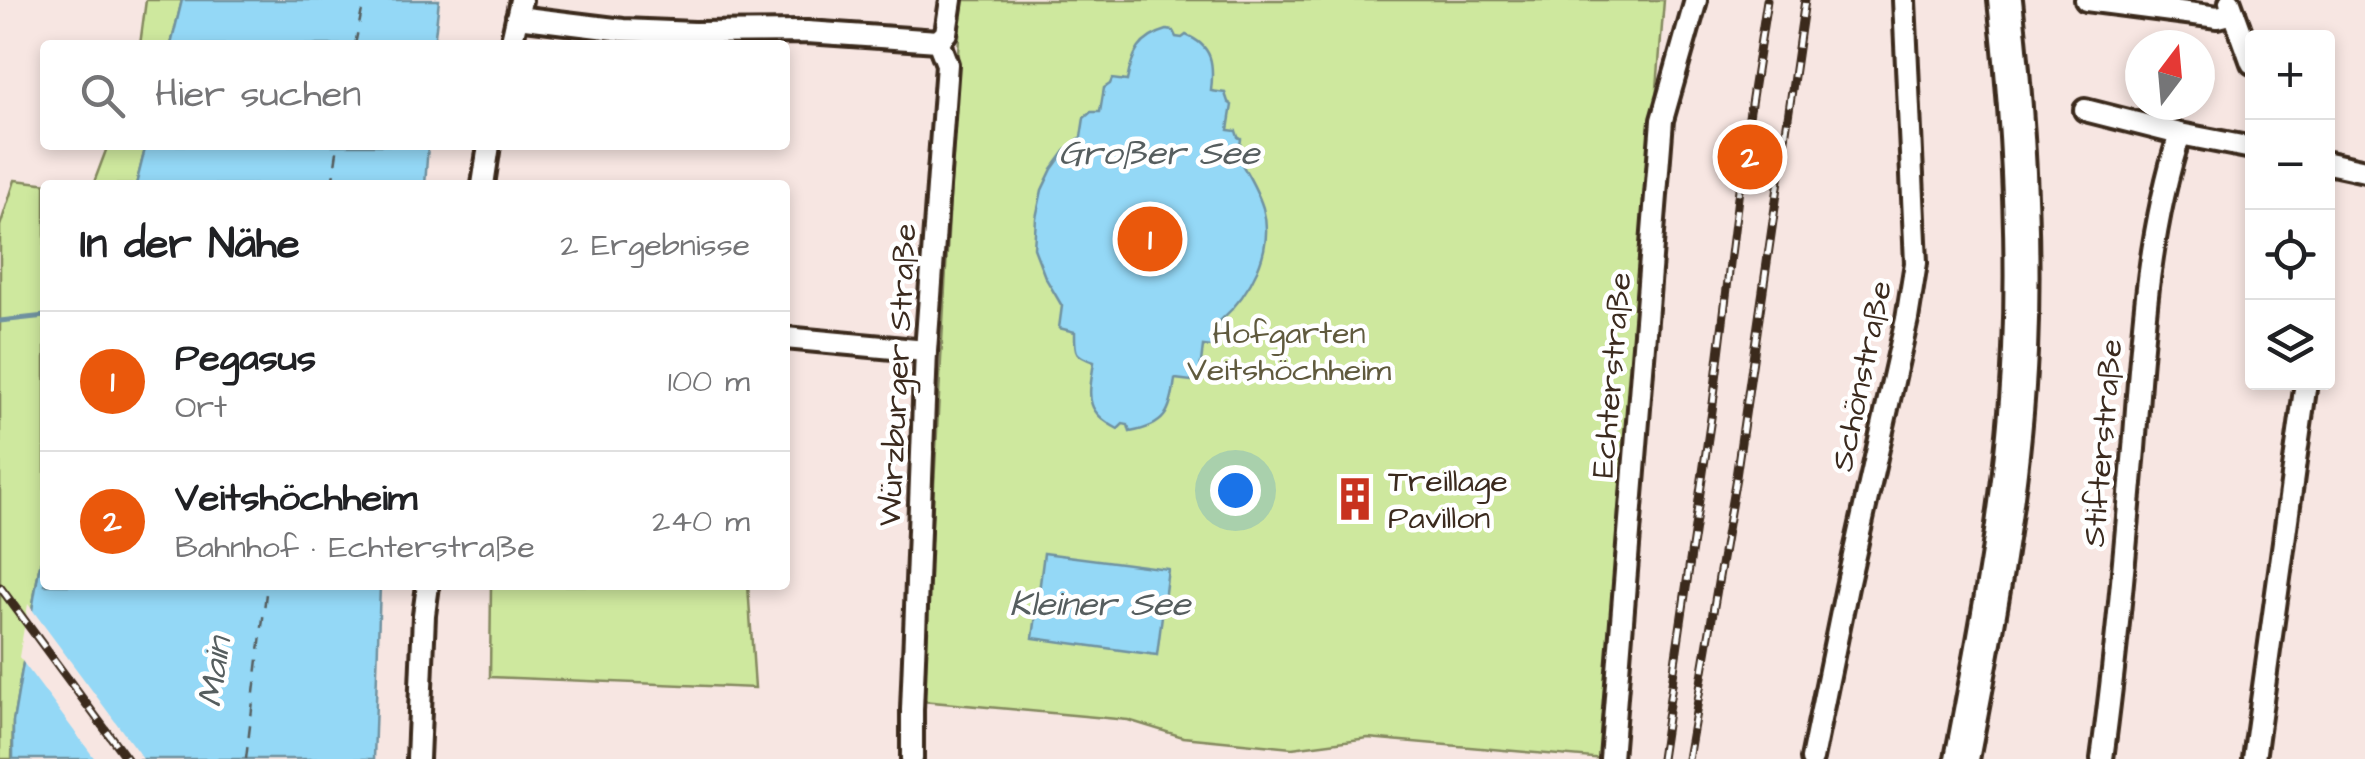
<!DOCTYPE html>
<html lang="de">
<head>
<meta charset="utf-8">
<style>
  :root { --surface:#fff; --page:#f2f2f2; --text:#202124; --muted:#757577; --line:#e0e0e0; --accent:#ea580c }
  body { margin:0; font-family:"Architects Daughter",sans-serif; background:var(--page); color:var(--text) }
  .controls { position:absolute; right:30px; top:30px; display:grid; overflow:hidden; border-radius:10px; box-shadow:0 5px 15px #0003 }
  .controls button { width:90px; height:90px; display:grid; place-items:center; padding:0; border:0; border-bottom:2px solid var(--line); background:var(--surface); color:var(--text); font:50px sans-serif }
  .compass { position:absolute; left:2125px; top:30px; width:90px; height:90px; border-radius:50%; background:var(--surface); box-shadow:0 5px 15px #0003; rotate:16deg }
  .you { position:absolute; left:1235px; top:490px; width:35px; height:35px; margin:-25px; border:8px solid #fff; border-radius:50%; background:#1a73e8; box-shadow:0 0 0 15px #1a73e833 }
  .badge { display:grid; place-items:center; width:65px; height:65px; border-radius:50%; background:var(--accent); color:#fff; font-size:32px; font-weight:700 }
  .pin { position:absolute; translate:-50% -50%; border:5px solid #fff; box-shadow:0 2px 10px #0006 }
  .list { margin:0; padding:0; list-style:none }
  h2 { display:flex; justify-content:space-between; align-items:center; height:130px; margin:0; padding:0 40px; font-size:42px }
  h2 small { font-size:32px; font-weight:400; color:var(--muted) }
  .list li { display:grid; grid-template-columns:65px 1fr auto; gap:30px; align-items:center; box-sizing:border-box; height:140px; padding:0 40px; border-top:2px solid var(--line) }
  .list b { display:block; font-size:38px; white-space:nowrap }
  .list p { margin:0; font-size:32px; white-space:nowrap; color:var(--muted) }
  .list em { font-size:32px; font-style:normal; color:var(--muted) }
  .icon { flex:none; width:55px; height:55px; fill:none; stroke:currentColor; stroke-width:2; stroke-linecap:round; stroke-linejoin:round }
  .map { position:relative; flex:none; width:2365px; height:759px; overflow:hidden }
  .search { position:absolute; background:var(--surface); box-shadow:0 5px 15px #0003; left:40px; top:40px; width:750px; height:110px; display:flex; align-items:center; gap:25px; box-sizing:border-box; padding:0 35px; border-radius:10px; color:var(--muted); font-size:38px }
  .panel { position:absolute; background:var(--surface); box-shadow:0 5px 15px #0003; left:40px; top:180px; width:750px; height:410px; border-radius:10px }
  .map>svg:first-child { display:block }
  .green { fill:#cee89e; stroke:#84895e; stroke-width:2.5 }
  .water { fill:#94d8f6; stroke:#7092a0; stroke-width:2.5 }
  .pier { fill:#f7e6e2 }
  .lines { fill:none; stroke-linecap:round; stroke-linejoin:round }
  .stream { stroke:#7092a0; stroke-width:5 }
  .ferry { stroke:#565e5f; stroke-width:2.5; stroke-dasharray:12 10; stroke-linecap:butt }
  .street-casing { stroke:#3b2a1e; stroke-width:28 }
  .primary-casing { stroke:#3b2a1e; stroke-width:40 }
  .street { stroke:#fff; stroke-width:20 }
  .primary { stroke:#fff; stroke-width:32 }
  .rail-casing { stroke:#3b2a1e; stroke-width:9 }
  .rail { stroke:#fff; stroke-width:5; stroke-dasharray:15; stroke-linecap:butt }
  .labels { text-anchor:middle; dominant-baseline:central; stroke-width:9; stroke-linejoin:round; paint-order:stroke }
  .park-label { font-size:32px; fill:#605a3e; stroke:#fff }
  .street-label { font-size:32px; fill:#3b2a1e; stroke:#fff }
  .poi-label { font-size:32px; fill:#3b2a1e; stroke:#fff; text-anchor:start }
  .water-label { font-size:35px; font-style:italic; fill:#565e5f; stroke:#fff }
</style>
</head>
<body>
<div class="map">
<svg width="2365" height="759" viewBox="0 0 2365 759">
  <rect width="100%" height="100%" fill="#f7e6e2"/>
  <filter id="ink" filterUnits="userSpaceOnUse"><feTurbulence type="fractalNoise" baseFrequency=".01" numOctaves="2"/><feDisplacementMap in="SourceGraphic" scale="20" xChannelSelector="R" yChannelSelector="G"/><feConvolveMatrix kernelMatrix="1 2 1 2 8 2 1 2 1" color-interpolation-filters="sRGB"/></filter>
  <g filter="url(#ink)">
    <!-- green -->
    <g class="green">
      <polygon points="146,0 182,0 171,45 140,45"/>
      <polygon points="961,0 1664,0 1604,759 1368,738 1292,748 1183,737 1128,720 922,701"/>
      <polygon points="108,145 146,145 136,185 93,185"/>
      <polygon points="15,180 58,185 45,185 45,547 39,569 13,722 12,759 0,759 0,226"/>
      <polygon points="491,585 748,585 755,688 490,677"/>
    </g>
    <!-- water -->
    <g class="water">
      <polygon points="182,0 439,0 434,45 171,45"/>
      <path d="M1167,30L1173,31L1176,37L1182,38L1186,35C1213,46 1214,64 1211,91L1225,93L1228,102L1232,105L1228,130L1236,131L1238,137L1241,139L1238,158C1248,174 1257,189 1263,208C1275,250 1250,294 1220,321L1218,340L1212,347L1203,346L1200,371L1196,373L1191,381L1175,379C1171,413 1165,426 1130,432L1128,425L1123,424L1118,429C1083,411 1089,396 1094,362C1074,355 1075,353 1075,332L1059,328L1062,306L1045,277L1034,248L1036,218L1042,190L1052,169L1065,151L1081,137L1084,118L1091,112H1100L1104,88L1110,84L1112,79L1127,81C1132,54 1139,38 1167,30Z"/>
      <polygon points="146,145 428,145 425,185 136,185"/>
      <polygon points="45,547 45,585 380,585 374,759 13,759 13,722 39,569"/>
      <polygon points="1044,553 1168,569 1157,655 1033,638"/>
    </g>
    <!-- pier -->
    <polygon class="pier" points="28,604 143,759 95,759 19,657"/>
    <g class="lines">
      <!-- stream -->
      <polyline class="stream" points="0,321 45,316"/>
      <!-- ferry -->
      <g class="ferry">
        <polyline points="355,45 364,0"/>
        <polyline points="332,185 338,145"/>
        <polyline points="246,759 267,585"/>
      </g>
      <!-- street casing -->
      <g class="street-casing">
        <g id="street">
          <polyline points="2086,0 2218,17 2234,13"/>
          <polyline points="2230,2 2252,63"/>
          <polyline points="517,17 623,30 694,33 807,32 938,41"/>
          <polyline points="938,41 946,33 951,0"/>
          <polyline points="511,45 521,0"/>
          <polyline points="2085,110 2180,134 2252,148"/>
          <polyline points="2328,163 2365,171"/>
          <polyline points="483,185 489,145"/>
          <polyline points="785,338 926,351"/>
          <polyline points="418,759 424,615 428,585"/>
          <polyline points="912,759 912,710 926,351 947,64 938,41"/>
          <polyline points="1611,759 1662,120 1696,0"/>
          <polyline points="1812,759 1847,587 1907,319 1916,263 1904,0"/>
          <path d="M2102,759C2116,656 2125,552 2134,449C2142,343 2147,236 2180,134"/>
          <polyline points="2254,759 2306,382"/>
        </g>
      </g>
      <!-- primary casing -->
      <g class="primary-casing">
        <path id="primary" d="M1962,759C1988,624 2014,488 2020,351C2025,233 2018,117 2005,0"/>
      </g>
      <!-- street -->
      <use href="#street" class="street"/>
      <!-- primary -->
      <use href="#primary" class="primary"/>
      <!-- rail casing -->
      <g class="rail-casing">
        <g id="rail">
          <polyline points="0,587 127,759"/>
          <polyline points="1661,759 1713,404 1743,156 1767,0"/>
          <polyline points="1688,759 1736,477 1805,0"/>
        </g>
      </g>
      <!-- rail -->
      <use href="#rail" class="rail"/>
    </g>
  </g>
  <!-- icons -->
  <defs>
    <g id="building-bare" transform="scale(3.45)"><path d="M-4-6H4V6H1V3H-1V6H-4ZM-2.5-4.3h1.7v1.8h-1.7ZM.8-4.3h1.7v1.8H.8ZM-2.5-1h1.7V.8h-1.7ZM.8-1h1.7V.8H.8Z" fill="#c8321e" stroke="#fff" stroke-width="2.5" paint-order="stroke"/></g>
  </defs>
  <g fill-rule="evenodd">
    <use href="#building-bare" x="1355" y="499"/>
  </g>
  <g class="labels">
    <!-- park labels -->
    <g class="park-label">
      <text x="1289" y="333">Hofgarten<tspan x="1289" dy="37">Veitshöchheim</tspan></text>
    </g>
    <!-- street labels -->
    <g class="street-label">
      <text transform="translate(898 375) rotate(-87)">Würzburger Straße</text>
      <text transform="translate(1612 375) rotate(-85)">Echterstraße</text>
      <text transform="translate(1862 376) rotate(-78)">Schönstraße</text>
      <text transform="translate(2103 443) rotate(-85)">Stifterstraße</text>
    </g>
    <!-- poi labels -->
    <g class="poi-label">
      <text x="1388" y="481">Treillage<tspan x="1388" dy="37">Pavillon</tspan></text>
    </g>
    <!-- water labels -->
    <g class="water-label">
      <text x="1159" y="153">Großer See</text>
      <text x="1100" y="604">Kleiner See</text>
      <text transform="translate(215 672) rotate(-82)">Main</text>
    </g>
  </g>
</svg>
<div class="controls">
<button>+</button>
<button>−</button>
<button><svg class="icon" aria-label="locate" viewBox="0 0 24 24"><circle cx="12" cy="12" r="6"/><path d="M12 2v4M12 18v4M2 12h4M18 12h4"/></svg></button>
<button><svg class="icon" aria-label="layers" viewBox="0 0 24 24"><path d="M12 4l9 5-9 5-9-5zM3 14l9 5 9-5"/></svg></button>
</div>
<svg class="compass" viewBox="-18 -18 36 36"><path d="M0-13l5 13h-10z" fill="#e53935"/><path d="M0 13l5-13h-10z" fill="#757577"/></svg>
<div class="you"></div>
<div class="pin badge" style="left:1150px;top:239px">1</div>
<div class="pin badge" style="left:1750px;top:157px">2</div>
<div class="search"><svg class="icon" aria-label="search" viewBox="0 0 24 24"><circle cx="10" cy="10" r="6"/><path d="M15 15l6 6"/></svg>Hier suchen</div>
<section class="panel">
<h2>In der Nähe<small>2 Ergebnisse</small></h2>
<ul class="list">
<li><span class="badge">1</span><div><b>Pegasus</b><p>Ort</p></div><em>100 m</em></li>
<li><span class="badge">2</span><div><b>Veitshöchheim</b><p>Bahnhof · Echterstraße</p></div><em>240 m</em></li>
</ul>
</section>
</div>
</body>
</html>
